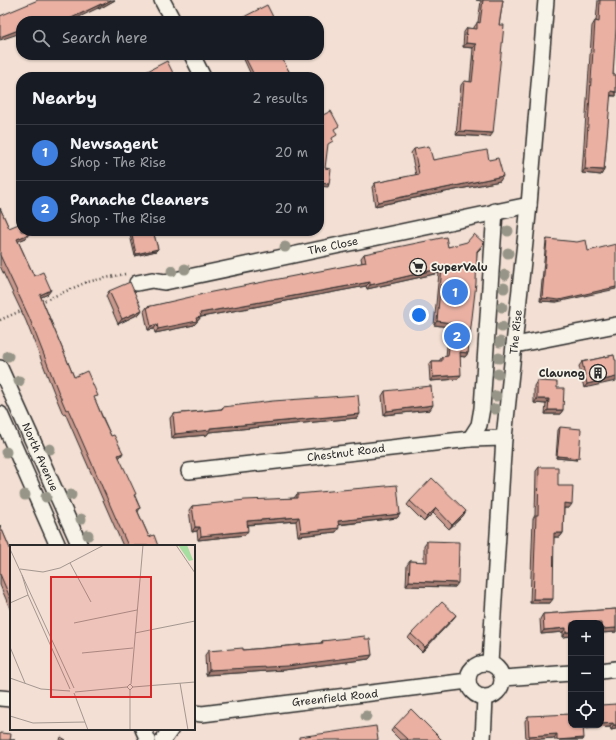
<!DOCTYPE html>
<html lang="en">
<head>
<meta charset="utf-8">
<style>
  :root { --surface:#171b24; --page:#20242c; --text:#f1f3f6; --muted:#9ea1a6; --line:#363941; --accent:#7c3aed }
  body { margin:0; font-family:"Shantell Sans",sans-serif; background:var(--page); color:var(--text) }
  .controls { position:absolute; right:12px; bottom:12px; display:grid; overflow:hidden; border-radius:8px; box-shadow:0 1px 3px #0004 }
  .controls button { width:36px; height:36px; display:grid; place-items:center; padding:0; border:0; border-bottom:1px solid var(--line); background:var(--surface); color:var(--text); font:20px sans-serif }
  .you { position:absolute; left:419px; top:315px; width:14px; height:14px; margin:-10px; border:3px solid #fff; border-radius:50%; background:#1a73e8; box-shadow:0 0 0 6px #1a73e833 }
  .badge { display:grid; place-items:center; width:26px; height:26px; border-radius:50%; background:var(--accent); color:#fff; font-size:13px; font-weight:700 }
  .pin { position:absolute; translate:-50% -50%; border:2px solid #fff; box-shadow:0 1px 4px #0006 }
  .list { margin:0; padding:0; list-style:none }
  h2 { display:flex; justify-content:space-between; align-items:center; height:52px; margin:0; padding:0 16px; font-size:17px }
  h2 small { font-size:13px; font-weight:400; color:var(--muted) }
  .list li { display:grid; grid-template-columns:26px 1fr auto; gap:12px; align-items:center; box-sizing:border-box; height:56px; padding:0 16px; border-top:1px solid var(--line) }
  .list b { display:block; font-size:15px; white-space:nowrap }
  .list p { margin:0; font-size:13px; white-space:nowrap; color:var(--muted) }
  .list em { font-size:13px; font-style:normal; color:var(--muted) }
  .icon { flex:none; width:22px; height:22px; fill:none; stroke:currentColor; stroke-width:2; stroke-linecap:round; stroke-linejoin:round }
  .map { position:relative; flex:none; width:616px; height:740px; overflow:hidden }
  .search { position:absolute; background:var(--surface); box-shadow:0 1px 3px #0004; left:16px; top:16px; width:308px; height:44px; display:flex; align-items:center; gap:10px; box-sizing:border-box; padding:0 14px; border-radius:16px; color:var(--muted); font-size:15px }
  .panel { position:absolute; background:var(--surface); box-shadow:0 1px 3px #0004; left:16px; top:72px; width:308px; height:164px; border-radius:16px }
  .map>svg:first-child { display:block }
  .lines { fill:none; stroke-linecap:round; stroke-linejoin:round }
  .minor-casing { stroke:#2b2b2b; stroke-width:18 }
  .path { stroke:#2b2b2b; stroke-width:2.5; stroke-dasharray:1 3; stroke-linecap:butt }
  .minor { stroke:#f7f3e8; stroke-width:15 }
  .tree { fill:#969587 }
  .wall { fill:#c9988c; stroke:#2b2b2b }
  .shaded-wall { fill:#a47c72; stroke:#2b2b2b }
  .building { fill:#eab1a3; stroke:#2b2b2b }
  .labels { text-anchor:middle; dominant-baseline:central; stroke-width:3.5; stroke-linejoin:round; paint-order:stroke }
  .street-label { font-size:11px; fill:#2b2b2b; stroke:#f7f3e8 }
  .poi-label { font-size:11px; font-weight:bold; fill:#2b2b2b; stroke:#f7f3e8; text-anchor:start }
  .inset-road { fill:none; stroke:#a39790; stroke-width:1 }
  .view { fill:#d62828; fill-opacity:0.15; stroke:#d62828; stroke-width:2 }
  .inset-edge { fill:none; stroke:#2b2b2b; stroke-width:2 }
</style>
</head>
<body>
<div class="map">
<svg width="616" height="740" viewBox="0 0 616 740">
  <rect width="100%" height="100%" fill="#f3dfd3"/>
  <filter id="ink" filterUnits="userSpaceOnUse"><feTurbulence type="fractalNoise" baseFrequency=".025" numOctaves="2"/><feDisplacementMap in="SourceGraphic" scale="8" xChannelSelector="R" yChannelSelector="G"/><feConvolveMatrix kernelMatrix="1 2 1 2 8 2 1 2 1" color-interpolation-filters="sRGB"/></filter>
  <g filter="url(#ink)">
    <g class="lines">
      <!-- minor casing -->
      <g class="minor-casing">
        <g id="minor">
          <polyline points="162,0 173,21"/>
          <polyline points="192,55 203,77"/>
          <polyline points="137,283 152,280 165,282 529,205"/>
          <polyline points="515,345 616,325"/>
          <polyline points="0,368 80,546"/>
          <polyline points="0,414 58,546"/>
          <polyline points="470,439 479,425 482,408 495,211"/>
          <polyline points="189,471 470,439 504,438"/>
          <circle cx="485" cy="680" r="17"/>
          <polyline points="490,663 504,438 529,205 546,0"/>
          <polyline points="601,671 616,669"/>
          <polyline points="503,678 571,673"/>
          <polyline points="0,698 11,699"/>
          <polyline points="194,713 202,714 468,681"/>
          <polyline points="143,729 148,740"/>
          <polyline points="163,740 171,729"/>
          <polyline points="483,740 485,698"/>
        </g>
      </g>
      <!-- path -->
      <g class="path">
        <polyline points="41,302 87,282 125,274"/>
        <polyline points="0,320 23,310"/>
      </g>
      <!-- minor -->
      <use href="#minor" class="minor"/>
    </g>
    <!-- trees -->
    <g class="tree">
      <circle cx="508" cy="231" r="5.5"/>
      <circle cx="285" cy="247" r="5.5"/>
      <circle cx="508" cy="253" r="5.5"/>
      <circle cx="185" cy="269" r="5.5"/>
      <circle cx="172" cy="271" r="5.5"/>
      <circle cx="505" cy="275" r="5.5"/>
      <circle cx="504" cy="288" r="5.5"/>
      <circle cx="502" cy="307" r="5.5"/>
      <circle cx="502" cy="327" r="5.5"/>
      <circle cx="500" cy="342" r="5.5"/>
      <circle cx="8" cy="356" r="5.5"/>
      <circle cx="499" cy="358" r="5.5"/>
      <circle cx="498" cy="374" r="5.5"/>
      <circle cx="19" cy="381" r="5.5"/>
      <circle cx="496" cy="396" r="5.5"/>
      <circle cx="495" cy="409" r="5.5"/>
      <circle cx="50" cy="449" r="5.5"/>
      <circle cx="6" cy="452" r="5.5"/>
      <circle cx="25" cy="495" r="5.5"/>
      <circle cx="71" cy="495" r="5.5"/>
      <circle cx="46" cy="497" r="5.5"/>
      <circle cx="81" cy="519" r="5.5"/>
      <circle cx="88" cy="535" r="5.5"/>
      <circle cx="366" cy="716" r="5.5"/>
    </g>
    <!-- wall -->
    <g class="wall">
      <polygon points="115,0 99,9 98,8 21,21 0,16"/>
      <polygon points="476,0 503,0 499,25 490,137 456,135 461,85 464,81 470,82 473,48 463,47 464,32 467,28 474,29 474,27 478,22 481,1"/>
      <polygon points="598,0 616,0 613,75 616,75 616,96 610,96 604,170 601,175 582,173 592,26 595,21 596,21"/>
      <polygon points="242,55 284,55 283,58 282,59 292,77 252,77"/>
      <polygon points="414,149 433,160 489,160 500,181 375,206 372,187 375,183 416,175 411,153"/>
      <polygon points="0,208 9,228 26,238 18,241 34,276 48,294 41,297 74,377 95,400 111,436 123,453 119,458 140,508 138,512 149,537 158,546 123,546 65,413 63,414 55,395 26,321 0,266"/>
      <polygon points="129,231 153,231 158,249 156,251 135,256"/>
      <polygon points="547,239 557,302 540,301 546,241"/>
      <polygon points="448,247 481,248 477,252 468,353 465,357 460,356 458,379 430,381 429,365 432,361 439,361 442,357 446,356 449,327 434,325 439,273 367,289 366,286 201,317 194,325 155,333 154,329 148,330 144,311 147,307 362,263 361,258 364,254"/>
      <polygon points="109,291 142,310 139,314 118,324 106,296"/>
      <polygon points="614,355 584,388 579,366 582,362"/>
      <polygon points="537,381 557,388 563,410 560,414 545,414 546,404 534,403 534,386"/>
      <polygon points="385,391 430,410 384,415 382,396"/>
      <polygon points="223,407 357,418 209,432 207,435 172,438 170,418 173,414 221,409"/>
      <polygon points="560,427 577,460 556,458 558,430"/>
      <polygon points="539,467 558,486 569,508 564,508 563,533 560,537 554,537 550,603 530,603 533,519 535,515 536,471"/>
      <polygon points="297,494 400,514 397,518 339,525 336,532 298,536 296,521 248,525 245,535 198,540 197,531 192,532 189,510 192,506 294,498"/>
      <polygon points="410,501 463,516 449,529 433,513 424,522 407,505"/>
      <polygon points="0,525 11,551 11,611 0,585"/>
      <polygon points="427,541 455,587 406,586 407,565 410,561 424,562 424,545"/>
      <polygon points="616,609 616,632 601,633 571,623 571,636 563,637 563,632 541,634 540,619 543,614"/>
      <polygon points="456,615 453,619 422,652 408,638 411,634"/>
      <polygon points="365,639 372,655 369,659 284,670 206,675 205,655 208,651 243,650 321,643 322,641"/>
      <polygon points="616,704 616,729 611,730 610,727 583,729 583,740 554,740 554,738 526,740 525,721 528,716 571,725"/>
      <polygon points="394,727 442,740 400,740 391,731"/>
    </g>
    <!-- shaded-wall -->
    <g class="shaded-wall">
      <polygon points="111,0 115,0 99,9 102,5"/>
      <polygon points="101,4 98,8 71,21 65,21"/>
      <polygon points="21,29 21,33 0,40 0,37"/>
      <polygon points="466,43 476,44 473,48 463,47"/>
      <polygon points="611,91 616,92 616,96 608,95"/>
      <polygon points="460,131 493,133 490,137 456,135"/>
      <polygon points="585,169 604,170 601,175 582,173"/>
      <polygon points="503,176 500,181 375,206 378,202"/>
      <polygon points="319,183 329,184 328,187 319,186"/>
      <polygon points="29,234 26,238 14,243 17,239"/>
      <polygon points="158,249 156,251 135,256 136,254"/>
      <polygon points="442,268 439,273 367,289 370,285"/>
      <polygon points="370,282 366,286 201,317 194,325 155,333 158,329 200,313"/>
      <polygon points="616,287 616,289 557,302 540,301 542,298"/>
      <polygon points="51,290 48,294 37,299 40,295"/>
      <polygon points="142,310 139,314 118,324 122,319"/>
      <polygon points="437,321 452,323 449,327 434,325"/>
      <polygon points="157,324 154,329 148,330 151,326"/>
      <polygon points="460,352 468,353 465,357 457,356"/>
      <polygon points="461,375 458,379 430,381 433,377"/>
      <polygon points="616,377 616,381 584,388 587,384"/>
      <polygon points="537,399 549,399 546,404 534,403"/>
      <polygon points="433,405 430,410 384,415 387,411"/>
      <polygon points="548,410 563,410 560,414 545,414"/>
      <polygon points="360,414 357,418 209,432 207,435 172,438 175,434 210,428"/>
      <polygon points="123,453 120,457 115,460 118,455"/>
      <polygon points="557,456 579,458 577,460 556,458"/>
      <polygon points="564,503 572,504 569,508 561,508"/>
      <polygon points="436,508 433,513 424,522 427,517"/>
      <polygon points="466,511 463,516 449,529 452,525"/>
      <polygon points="400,514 397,518 335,525 338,521"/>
      <polygon points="299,517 296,521 244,525 247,521"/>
      <polygon points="195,527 200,527 197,531 192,532"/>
      <polygon points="339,528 336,532 298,536 301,532"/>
      <polygon points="248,531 245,535 198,540 201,536"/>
      <polygon points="554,533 563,533 560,537 551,537"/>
      <polygon points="409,581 458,583 455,587 406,586"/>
      <polygon points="533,599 553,599 550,603 530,603"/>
      <polygon points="456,615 453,619 422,652 425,647"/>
      <polygon points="566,628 563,632 541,634 544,630"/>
      <polygon points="616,628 616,632 601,633 601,629"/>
      <polygon points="566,632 571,632 571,636 563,637"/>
      <polygon points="372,655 369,659 284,670 206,675 209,670"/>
      <polygon points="613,723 610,727 580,729 583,725 601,725 601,724"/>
      <polygon points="614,725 616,725 616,729 611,730"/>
      <polygon points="557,734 554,738 527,740 529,736"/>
      <polygon points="584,738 583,740 557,740"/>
    </g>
    <!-- building -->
    <g class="building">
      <polygon points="38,0 111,0 102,5 101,4 65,21 21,21 21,29 0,37 0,16"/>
      <polygon points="483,0 503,0 499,25 504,25 493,133 460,131 464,81 472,82 476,44 466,43 467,28 477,29 477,22 480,23"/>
      <polygon points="600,0 616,0 616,28 613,75 616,75 616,92 611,91 604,170 585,169 595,21 599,22"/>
      <polygon points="267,5 275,21 236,21"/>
      <polygon points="244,55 284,55 285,56 282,58 292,77 255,77"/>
      <polygon points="167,61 175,77 136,77"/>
      <polygon points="331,111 339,126 334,129 337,135 332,138 333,141 328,144 325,168 331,169 329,184 319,183 319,117"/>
      <polygon points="429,146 433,160 487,150 489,160 498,158 503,176 378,202 375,183 419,174 414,149"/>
      <polygon points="0,208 9,228 21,223 21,231 27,231 29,234 17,239 34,276 43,272 51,290 40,295 74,377 87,371 98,396 94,397 103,419 111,436 114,435 123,453 118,455 136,494 134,495 140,508 137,510 149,537 154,535 158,546 128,546 68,409 66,410 58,391 29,317 0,255"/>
      <polygon points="131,231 153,231 158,249 136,254"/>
      <polygon points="474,234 484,243 477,251 476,283 468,353 460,352 461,375 433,377 432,361 442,361 442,357 448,356 452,323 437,321 442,268 370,285 370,282 200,313 201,317 196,318 197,321 158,329 157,324 151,326 147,307 212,292 366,262 364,254 446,237 448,247 467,242"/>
      <polygon points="547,239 577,242 586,240 588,251 616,244 616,287 559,300 542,298"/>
      <polygon points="130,282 142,310 122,319 109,291"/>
      <polygon points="614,355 615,360 616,360 616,377 587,384 582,362"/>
      <polygon points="537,381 557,382 557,388 564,388 563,410 548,410 549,399 537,399"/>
      <polygon points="431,386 433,405 387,411 385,391"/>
      <polygon points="358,395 360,414 210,428 210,430 175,434 173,414 223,409 223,407 273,401"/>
      <polygon points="560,427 581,429 579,458 557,456"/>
      <polygon points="539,467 558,467 558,486 573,486 572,504 564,503 563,533 554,533 553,599 533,599 536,515 538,515"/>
      <polygon points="432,478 466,511 452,525 436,508 427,517 410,501"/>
      <polygon points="397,485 400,514 338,521 339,528 301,532 299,517 247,521 248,531 201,536 200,527 195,527 192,506 245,500 297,498 297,494"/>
      <polygon points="0,525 11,551 11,600 0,574"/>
      <polygon points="427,541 459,542 458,583 409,581 410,561 427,562"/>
      <polygon points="442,602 456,615 425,647 411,634"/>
      <polygon points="616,609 616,628 601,629 601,623 571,623 571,632 566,632 566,628 544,630 543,614"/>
      <polygon points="365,636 365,639 370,639 372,655 287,666 209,670 208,651 243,648 243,650 323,643 322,641"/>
      <polygon points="616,704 616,725 614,725 613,723 601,724 601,705"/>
      <polygon points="411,709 442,740 408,740 394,727"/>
      <polygon points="571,714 571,725 586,725 583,725 584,738 557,740 557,734 529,736 528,716"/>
      <polygon points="376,726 378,740 299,740 299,737"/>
      <polygon points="0,733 11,734 10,740 15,740 0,740"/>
      <polygon points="61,737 66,740 60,740"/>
    </g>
  </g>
  <!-- icons -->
  <defs>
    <g id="supermarket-ring" transform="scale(0.9)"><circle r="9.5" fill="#f7f3e8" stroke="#2b2b2b" stroke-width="1.5"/><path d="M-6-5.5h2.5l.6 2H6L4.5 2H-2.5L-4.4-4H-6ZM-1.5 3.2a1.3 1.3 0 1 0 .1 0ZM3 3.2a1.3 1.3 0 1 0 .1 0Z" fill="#2b2b2b"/></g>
    <g id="building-ring" transform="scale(0.9)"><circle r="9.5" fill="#f7f3e8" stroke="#2b2b2b" stroke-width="1.5"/><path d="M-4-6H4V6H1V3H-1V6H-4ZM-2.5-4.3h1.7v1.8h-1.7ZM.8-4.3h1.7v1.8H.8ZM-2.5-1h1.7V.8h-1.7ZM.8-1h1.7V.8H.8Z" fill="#2b2b2b"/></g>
  </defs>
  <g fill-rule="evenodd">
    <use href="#supermarket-ring" x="418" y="267"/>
    <use href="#building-ring" x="598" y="373"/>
  </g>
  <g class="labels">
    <!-- street labels -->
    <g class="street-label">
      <text transform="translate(333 246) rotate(-12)">The Close</text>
      <text transform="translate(516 332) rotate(-84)">The Rise</text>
      <text transform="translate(346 453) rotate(-7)">Chestnut Road</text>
      <text transform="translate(40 457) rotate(66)">North Avenue</text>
      <text transform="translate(335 698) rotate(-6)">Greenfield Road</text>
    </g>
    <!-- poi labels -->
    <g class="poi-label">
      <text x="431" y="267">SuperValu</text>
      <text x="585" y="373" text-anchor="end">Claunog</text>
    </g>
  </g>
  <!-- overview -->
  <g transform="translate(10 545)">
    <rect width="185" height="185" fill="#f3dfd3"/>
    <path d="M168,0H177L183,15L179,16Z" fill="#a6dda1"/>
    <path class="inset-road" d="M166,0L185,28M0,4L64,143M60,18L81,57M10,24L33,27L50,23L94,0M12,30L18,50L60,144M0,58L18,50M64,78L127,65M125,88L185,76M0,102L15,138M72,108L123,103M0,133L31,144L60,146M170,138L178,185M121,139L133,0M123,142L120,145L117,142L120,139L123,142L185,137M120,145V185M65,147L117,142M64,148L78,185M0,171L23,178L75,177"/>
    <path class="view" d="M41,32H141V152H41Z"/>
    <rect width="185" height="185" class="inset-edge"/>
  </g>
</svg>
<div class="controls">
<button>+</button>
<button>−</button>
<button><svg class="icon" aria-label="locate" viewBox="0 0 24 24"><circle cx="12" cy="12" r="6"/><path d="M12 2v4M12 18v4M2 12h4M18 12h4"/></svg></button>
</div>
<div class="you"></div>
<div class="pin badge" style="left:455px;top:292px;background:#3f7fe0">1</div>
<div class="pin badge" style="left:457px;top:336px;background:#3f7fe0">2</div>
<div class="search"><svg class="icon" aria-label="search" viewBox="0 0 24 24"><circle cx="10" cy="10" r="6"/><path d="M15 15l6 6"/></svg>Search here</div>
<section class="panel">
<h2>Nearby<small>2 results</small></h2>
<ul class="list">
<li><span class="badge" style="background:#3f7fe0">1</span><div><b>Newsagent</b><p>Shop · The Rise</p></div><em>20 m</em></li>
<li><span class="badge" style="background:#3f7fe0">2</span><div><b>Panache Cleaners</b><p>Shop · The Rise</p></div><em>20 m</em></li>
</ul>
</section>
</div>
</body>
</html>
